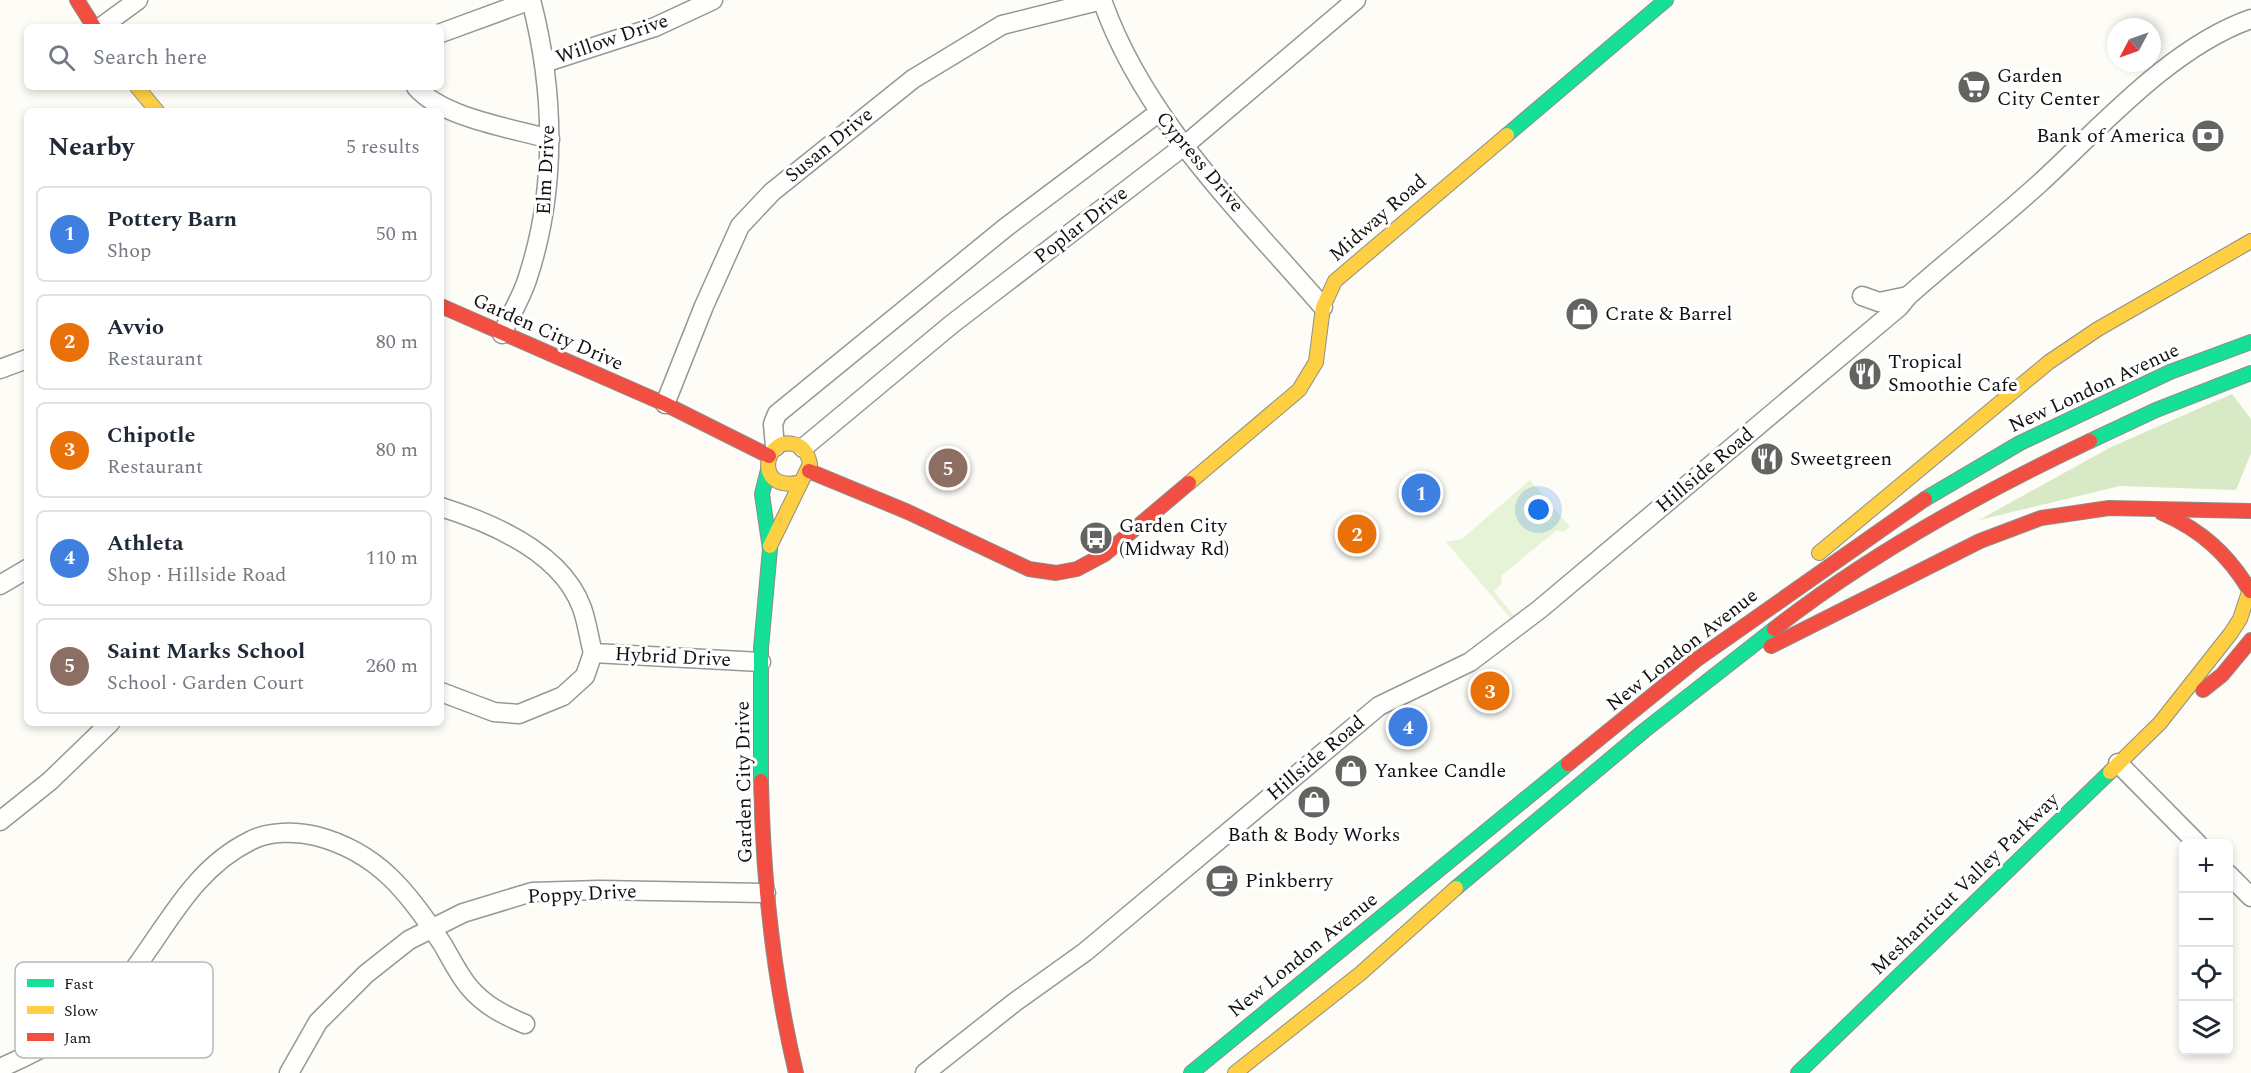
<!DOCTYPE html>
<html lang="en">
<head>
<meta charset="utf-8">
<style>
  :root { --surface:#fff; --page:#f6f6f7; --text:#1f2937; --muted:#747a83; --line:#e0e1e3; --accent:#7c3aed }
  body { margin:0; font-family:Spectral,serif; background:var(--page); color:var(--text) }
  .controls { position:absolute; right:18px; bottom:18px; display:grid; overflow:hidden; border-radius:9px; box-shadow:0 3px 9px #0003 }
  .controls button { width:54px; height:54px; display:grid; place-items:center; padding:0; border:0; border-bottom:2px solid var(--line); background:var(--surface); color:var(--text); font:30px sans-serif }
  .compass { position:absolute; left:2107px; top:18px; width:54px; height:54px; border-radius:50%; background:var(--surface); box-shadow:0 3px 9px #0003; rotate:229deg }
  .you { position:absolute; left:1539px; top:510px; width:21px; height:21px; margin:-15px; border:4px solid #fff; border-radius:50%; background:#1a73e8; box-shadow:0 0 0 9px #1a73e833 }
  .badge { display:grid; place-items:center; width:39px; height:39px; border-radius:50%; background:var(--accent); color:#fff; font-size:20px; font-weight:700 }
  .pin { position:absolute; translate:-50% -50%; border:3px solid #fff; box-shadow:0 2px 6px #0006 }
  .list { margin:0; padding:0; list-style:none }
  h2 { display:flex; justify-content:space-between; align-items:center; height:78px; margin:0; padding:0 24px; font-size:26px }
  h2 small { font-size:20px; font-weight:400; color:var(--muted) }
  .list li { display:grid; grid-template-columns:39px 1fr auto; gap:18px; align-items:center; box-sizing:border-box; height:96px; margin:0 12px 12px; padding:0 12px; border:2px solid var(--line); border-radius:9px }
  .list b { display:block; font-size:22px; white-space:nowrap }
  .list p { margin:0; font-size:20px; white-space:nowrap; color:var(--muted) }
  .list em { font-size:20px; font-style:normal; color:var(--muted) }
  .icon { flex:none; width:33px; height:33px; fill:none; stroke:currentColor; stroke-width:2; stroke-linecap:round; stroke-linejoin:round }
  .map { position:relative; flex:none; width:2251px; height:1073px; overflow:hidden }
  .search { position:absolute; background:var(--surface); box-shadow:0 3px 9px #0003; left:24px; top:24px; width:420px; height:66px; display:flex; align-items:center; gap:15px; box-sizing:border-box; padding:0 21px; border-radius:9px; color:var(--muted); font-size:22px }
  .panel { position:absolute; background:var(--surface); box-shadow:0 3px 9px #0003; left:24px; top:108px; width:420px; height:618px; border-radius:9px }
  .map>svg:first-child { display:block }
  .green { fill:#e7f3d7 }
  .forest { fill:#d8eac5 }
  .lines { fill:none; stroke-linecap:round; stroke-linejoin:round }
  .street-casing { stroke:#979795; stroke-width:21 }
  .fast-casing { stroke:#8e8d8b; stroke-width:16 }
  .slow-casing { stroke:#8e8d8b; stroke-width:16 }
  .jam-casing { stroke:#8e8d8b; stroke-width:16 }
  .street { stroke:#fffffe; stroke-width:18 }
  .fast { stroke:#16e098; stroke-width:14 }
  .slow { stroke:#ffcf43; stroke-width:14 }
  .jam { stroke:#f24e42; stroke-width:14 }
  .labels { text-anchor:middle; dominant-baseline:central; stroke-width:6; stroke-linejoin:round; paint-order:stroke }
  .street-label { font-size:20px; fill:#111; stroke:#fff }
  .poi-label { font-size:20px; fill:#111; stroke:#fff; text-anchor:start }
  .key { fill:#fff; stroke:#b8b8b8; stroke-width:1.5 }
  .key-label { font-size:16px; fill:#111 }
</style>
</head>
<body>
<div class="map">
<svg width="2251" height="1073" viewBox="0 0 2251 1073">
  <rect width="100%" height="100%" fill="#fdfcf7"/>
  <!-- green -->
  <polygon class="green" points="1530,480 1570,527 1563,532 1557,530 1501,576 1502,583 1494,591 1515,617 1512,620 1446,542 1462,539"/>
  <!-- forest -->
  <polygon class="forest" points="2232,394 2251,419 2251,453 2236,490 2120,486 1979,520 2111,447"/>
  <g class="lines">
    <!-- street casing -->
    <g class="street-casing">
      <g id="street">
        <path d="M1102,0C1144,120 1241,212 1323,307"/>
        <polyline points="101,27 138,0"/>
        <polyline points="441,33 531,0"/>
        <polyline points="544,63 655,27 713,0"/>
        <path d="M416,87C443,118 511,128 550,139"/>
        <polyline points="1862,296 1879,302 1908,296"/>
        <path d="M502,334C510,316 521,298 527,280C557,190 555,92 531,0"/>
        <polyline points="0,369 27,359"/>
        <polyline points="665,404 704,306 740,226 772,192 913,79 1002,25 1102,0"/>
        <polyline points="775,447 773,424 777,414 1005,228 1158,113"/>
        <polyline points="803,448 952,324 1184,146 1356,0"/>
        <path d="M441,507C492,523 562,553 582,608C587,622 589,638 593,653L761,662"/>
        <polyline points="0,585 27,569"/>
        <polyline points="441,692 494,712 519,714 563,696 585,676 593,653"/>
        <polyline points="2118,763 2198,844"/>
        <polyline points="0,821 50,781 110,723"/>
        <polyline points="2228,874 2251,897"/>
        <path d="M0,1068C45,1049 91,1023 122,985C164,934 189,871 250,841C268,831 296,831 316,836C378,852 409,893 443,945C451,959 459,975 469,987C485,1006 504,1015 525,1024"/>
        <polyline points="289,1073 318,1022 366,974 409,940 463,913 532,892 599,890 766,893"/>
        <path d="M925,1073L1015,1002L1085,952L1379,706L1470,662L1540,609L1899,307L1908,296C1951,258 1997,222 2040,183C2102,126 2171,47 2251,19"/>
      </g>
    </g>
    <!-- fast casing -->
    <g class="fast-casing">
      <g id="fast">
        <polyline points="1507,135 1666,0"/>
        <polyline points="2090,441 2156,410 2251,373"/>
        <polyline points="1925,499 2020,443 2170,372 2251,342"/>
        <polyline points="761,781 761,648 770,549 762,494 768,470"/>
        <polyline points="1456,888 1645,730 1774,629"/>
        <polyline points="1191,1073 1568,764"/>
        <polyline points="1798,1073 2110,772"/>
      </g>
    </g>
    <!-- slow casing -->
    <g class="slow-casing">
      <g id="slow">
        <polyline points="137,87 157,111"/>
        <polyline points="1189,483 1299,390 1316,362 1323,307 1335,281 1507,135"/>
        <path d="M770,546L810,464C808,454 804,446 793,444C763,437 754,494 801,482"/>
        <polyline points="1819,553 2049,362 2098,329 2251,241"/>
        <polyline points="2110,772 2160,723 2231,633 2240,619 2251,586"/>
        <polyline points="1235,1073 1361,973 1456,888"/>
      </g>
    </g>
    <!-- jam casing -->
    <g class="jam-casing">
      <g id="jam">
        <polyline points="77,0 94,27"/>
        <polyline points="441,306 665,404 769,456"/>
        <polyline points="809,471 908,512 1029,569 1056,573 1077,569 1105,554 1189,483"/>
        <path d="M2162,513C2201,530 2228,554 2250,591"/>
        <path d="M1774,629C1870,554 1980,493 2090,441"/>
        <polyline points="1771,646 1980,541 2041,518 2109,508 2251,511"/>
        <polyline points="2203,690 2222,675 2251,640"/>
        <polyline points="1568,764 1696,660 1925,499"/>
        <path d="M761,781C763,880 773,977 796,1073"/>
      </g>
    </g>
    <!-- street -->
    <use href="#street" class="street"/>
    <!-- fast -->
    <use href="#fast" class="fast"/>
    <!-- slow -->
    <use href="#slow" class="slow"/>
    <!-- jam -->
    <use href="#jam" class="jam"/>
  </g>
  <!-- icons -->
  <defs>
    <g id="supermarket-disc" transform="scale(1.725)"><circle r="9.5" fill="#646362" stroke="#fff"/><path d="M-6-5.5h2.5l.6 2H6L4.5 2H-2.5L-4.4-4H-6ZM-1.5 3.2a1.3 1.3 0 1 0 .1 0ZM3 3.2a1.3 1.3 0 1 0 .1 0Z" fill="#fff"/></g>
    <g id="bank-disc" transform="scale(1.725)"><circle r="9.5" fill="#646362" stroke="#fff"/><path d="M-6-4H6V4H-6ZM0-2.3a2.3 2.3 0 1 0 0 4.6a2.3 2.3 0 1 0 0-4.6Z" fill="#fff"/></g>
    <g id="shop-disc" transform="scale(1.725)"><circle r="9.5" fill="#646362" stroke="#fff"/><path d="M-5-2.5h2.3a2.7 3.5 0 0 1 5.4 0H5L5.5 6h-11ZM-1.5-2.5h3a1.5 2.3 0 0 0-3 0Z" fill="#fff"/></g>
    <g id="restaurant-disc" transform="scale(1.725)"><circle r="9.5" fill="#646362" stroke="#fff"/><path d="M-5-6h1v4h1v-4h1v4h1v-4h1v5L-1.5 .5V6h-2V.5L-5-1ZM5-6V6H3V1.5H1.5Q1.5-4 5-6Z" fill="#fff"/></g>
    <g id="bus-disc" transform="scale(1.725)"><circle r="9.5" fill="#646362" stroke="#fff"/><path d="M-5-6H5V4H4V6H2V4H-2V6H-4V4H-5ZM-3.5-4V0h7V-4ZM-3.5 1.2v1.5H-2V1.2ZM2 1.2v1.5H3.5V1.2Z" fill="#fff"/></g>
    <g id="cafe-disc" transform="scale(1.725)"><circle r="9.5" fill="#646362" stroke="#fff"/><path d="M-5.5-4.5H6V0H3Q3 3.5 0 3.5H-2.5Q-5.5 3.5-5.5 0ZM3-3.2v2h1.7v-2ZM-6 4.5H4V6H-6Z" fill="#fff"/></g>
  </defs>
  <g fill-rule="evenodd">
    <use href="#supermarket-disc" x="1974" y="87"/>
    <use href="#bank-disc" x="2208" y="136"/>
    <use href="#shop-disc" x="1582" y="314"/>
    <use href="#restaurant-disc" x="1865" y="374"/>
    <use href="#restaurant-disc" x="1767" y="459"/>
    <use href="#bus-disc" x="1096" y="538"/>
    <use href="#shop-disc" x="1351" y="771"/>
    <use href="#shop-disc" x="1314" y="802"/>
    <use href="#cafe-disc" x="1222" y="881"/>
  </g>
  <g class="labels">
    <!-- street labels -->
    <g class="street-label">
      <text transform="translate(612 39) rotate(-19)">Willow Drive</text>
      <text transform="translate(829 145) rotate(-39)">Susan Drive</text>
      <text transform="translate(1200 162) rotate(50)">Cypress Drive</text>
      <text transform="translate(546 170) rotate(-87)">Elm Drive</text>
      <text transform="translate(1378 218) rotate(-41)">Midway Road</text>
      <text transform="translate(1081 225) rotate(-38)">Poplar Drive</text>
      <text transform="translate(548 332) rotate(24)">Garden City Drive</text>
      <text transform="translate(2094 388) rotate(-25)">New London Avenue</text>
      <text transform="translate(1705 470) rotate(-40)">Hillside Road</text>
      <text transform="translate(1682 650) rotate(-38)">New London Avenue</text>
      <text transform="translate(673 657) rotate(3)">Hybrid Drive</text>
      <text transform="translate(1316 758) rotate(-40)">Hillside Road</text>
      <text transform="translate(744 782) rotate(-91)">Garden City Drive</text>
      <text transform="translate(1965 884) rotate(-44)">Meshanticut Valley Parkway</text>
      <text transform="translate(582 894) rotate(-3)">Poppy Drive</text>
      <text transform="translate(1303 955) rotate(-39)">New London Avenue</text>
    </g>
    <!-- poi labels -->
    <g class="poi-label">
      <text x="1997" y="76">Garden<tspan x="1997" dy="23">City Center</tspan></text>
      <text x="2185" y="136" text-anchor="end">Bank of America</text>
      <text x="1605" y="314">Crate &amp; Barrel</text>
      <text x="1888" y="362">Tropical<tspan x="1888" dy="23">Smoothie Cafe</tspan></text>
      <text x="1790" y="459">Sweetgreen</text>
      <text x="1119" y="526">Garden City<tspan x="1119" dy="23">(Midway Rd)</tspan></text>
      <text x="1374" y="771">Yankee Candle</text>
      <text x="1314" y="835" text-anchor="middle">Bath &amp; Body Works</text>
      <text x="1245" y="881">Pinkberry</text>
    </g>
  </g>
  <!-- legend -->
  <rect x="15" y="962" width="198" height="96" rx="9" class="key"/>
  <rect x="27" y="979" width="27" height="8" fill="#16e098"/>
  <rect x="27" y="1006" width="27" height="8" fill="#ffcf43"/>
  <rect x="27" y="1033" width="27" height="8" fill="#f24e42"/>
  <g class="key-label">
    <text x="64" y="989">Fast</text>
    <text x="64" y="1016">Slow</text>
    <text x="64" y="1043">Jam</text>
  </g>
</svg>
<div class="controls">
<button>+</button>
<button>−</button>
<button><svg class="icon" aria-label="locate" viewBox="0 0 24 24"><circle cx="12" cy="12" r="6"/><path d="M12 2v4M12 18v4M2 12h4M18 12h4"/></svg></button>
<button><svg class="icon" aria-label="layers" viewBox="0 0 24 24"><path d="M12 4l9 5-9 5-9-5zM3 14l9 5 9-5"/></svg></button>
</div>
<svg class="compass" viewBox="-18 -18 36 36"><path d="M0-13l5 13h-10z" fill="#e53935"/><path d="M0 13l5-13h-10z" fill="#747a83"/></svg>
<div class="you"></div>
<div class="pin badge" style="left:1421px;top:493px;background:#3f7fe0">1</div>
<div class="pin badge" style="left:1357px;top:534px;background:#e8710a">2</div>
<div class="pin badge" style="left:1490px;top:691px;background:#e8710a">3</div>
<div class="pin badge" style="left:1408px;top:727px;background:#3f7fe0">4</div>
<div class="pin badge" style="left:948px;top:468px;background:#8d6e63">5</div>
<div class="search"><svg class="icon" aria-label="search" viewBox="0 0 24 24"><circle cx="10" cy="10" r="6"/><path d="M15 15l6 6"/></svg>Search here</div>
<section class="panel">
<h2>Nearby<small>5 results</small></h2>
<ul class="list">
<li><span class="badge" style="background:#3f7fe0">1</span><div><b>Pottery Barn</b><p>Shop</p></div><em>50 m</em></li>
<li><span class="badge" style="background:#e8710a">2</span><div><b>Avvio</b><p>Restaurant</p></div><em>80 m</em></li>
<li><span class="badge" style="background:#e8710a">3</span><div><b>Chipotle</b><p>Restaurant</p></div><em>80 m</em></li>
<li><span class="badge" style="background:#3f7fe0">4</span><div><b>Athleta</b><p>Shop · Hillside Road</p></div><em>110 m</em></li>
<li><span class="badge" style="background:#8d6e63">5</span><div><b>Saint Marks School</b><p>School · Garden Court</p></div><em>260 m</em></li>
</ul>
</section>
</div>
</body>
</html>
